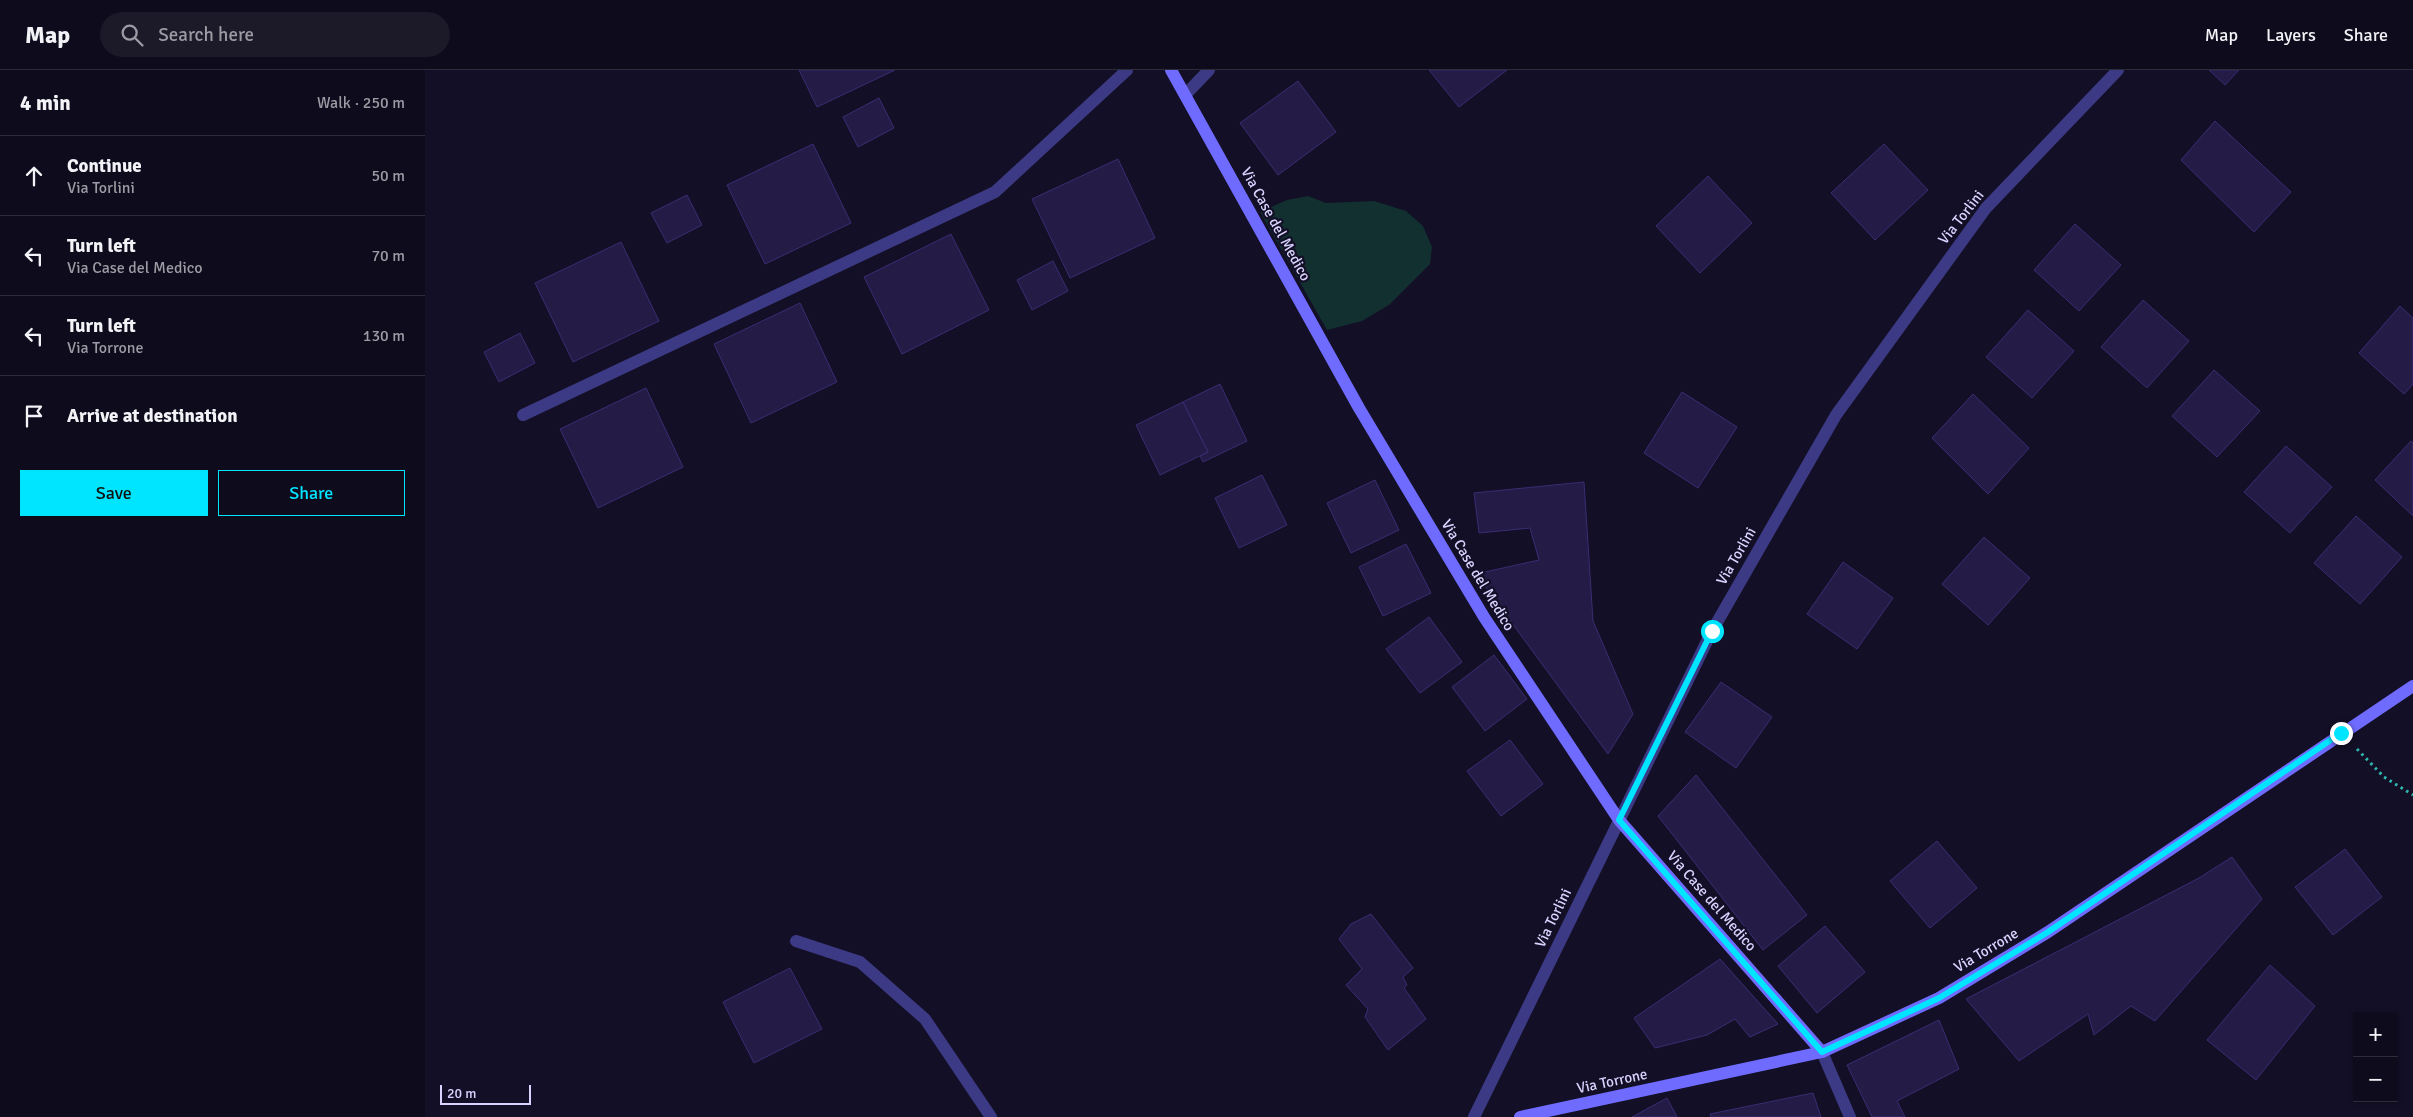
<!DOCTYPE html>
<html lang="en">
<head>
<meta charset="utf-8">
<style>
  :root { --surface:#0e0b1c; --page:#1c1929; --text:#f1f3f6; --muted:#9b9ba3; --line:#2e2b3b; --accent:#00e5ff }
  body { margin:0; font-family:Signika,sans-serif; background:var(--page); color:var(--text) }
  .controls { position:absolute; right:15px; bottom:15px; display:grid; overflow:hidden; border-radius:0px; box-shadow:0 1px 4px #0004 }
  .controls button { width:45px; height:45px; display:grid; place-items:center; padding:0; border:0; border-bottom:1px solid var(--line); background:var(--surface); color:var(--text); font:25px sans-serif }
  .scale { position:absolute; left:15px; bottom:12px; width:91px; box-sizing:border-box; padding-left:5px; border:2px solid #d9d4ff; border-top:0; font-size:14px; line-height:18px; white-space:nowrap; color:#d9d4ff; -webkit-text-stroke:4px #130f26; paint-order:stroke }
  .stop { position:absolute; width:15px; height:15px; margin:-11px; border:4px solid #00e5ff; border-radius:50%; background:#fff }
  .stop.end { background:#00e5ff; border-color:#fff; box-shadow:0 1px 5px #0008 }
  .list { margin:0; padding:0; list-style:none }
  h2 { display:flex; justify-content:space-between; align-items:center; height:65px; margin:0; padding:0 20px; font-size:21px }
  h2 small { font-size:16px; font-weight:400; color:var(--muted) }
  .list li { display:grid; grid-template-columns:32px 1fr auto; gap:15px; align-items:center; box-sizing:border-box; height:80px; padding:0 20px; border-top:1px solid var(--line) }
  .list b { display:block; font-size:19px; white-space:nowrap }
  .list p { margin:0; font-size:16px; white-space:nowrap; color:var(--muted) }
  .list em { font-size:16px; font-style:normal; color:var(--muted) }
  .actions { display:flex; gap:10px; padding:15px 20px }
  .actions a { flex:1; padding:11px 0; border:1px solid var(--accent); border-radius:0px; text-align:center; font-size:18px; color:var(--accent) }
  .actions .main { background:var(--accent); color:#111 }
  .icon { flex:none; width:28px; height:28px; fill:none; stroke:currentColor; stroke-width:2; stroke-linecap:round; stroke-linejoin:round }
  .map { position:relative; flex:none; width:1988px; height:1047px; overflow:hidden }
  header { display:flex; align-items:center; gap:30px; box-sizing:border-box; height:70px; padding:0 25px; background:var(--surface); border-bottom:1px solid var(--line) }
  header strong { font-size:24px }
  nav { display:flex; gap:28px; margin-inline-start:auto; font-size:18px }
  .search { width:350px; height:45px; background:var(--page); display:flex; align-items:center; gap:12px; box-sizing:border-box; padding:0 18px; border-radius:28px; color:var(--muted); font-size:19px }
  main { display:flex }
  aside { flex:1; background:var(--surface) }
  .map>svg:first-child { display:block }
  .green { fill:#12302f }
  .building { fill:#241b47; stroke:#3b2d73 }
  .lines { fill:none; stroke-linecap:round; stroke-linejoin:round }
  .path { stroke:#2fb8b0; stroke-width:3; stroke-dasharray:2.5 4; stroke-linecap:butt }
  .lane { stroke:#3d3a85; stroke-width:12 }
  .street { stroke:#3d3a85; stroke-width:12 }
  .secondary { stroke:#6f6bff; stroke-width:12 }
  .route { stroke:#00e5ff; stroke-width:6 }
  .labels { text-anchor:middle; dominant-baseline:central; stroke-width:4.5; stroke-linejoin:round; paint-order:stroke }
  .street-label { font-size:15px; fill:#d9d4ff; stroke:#130f26 }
</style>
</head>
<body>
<header>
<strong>Map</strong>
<div class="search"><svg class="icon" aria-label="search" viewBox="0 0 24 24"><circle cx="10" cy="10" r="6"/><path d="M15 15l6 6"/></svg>Search here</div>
<nav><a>Map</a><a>Layers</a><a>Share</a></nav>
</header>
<main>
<aside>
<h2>4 min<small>Walk · 250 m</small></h2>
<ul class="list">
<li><svg class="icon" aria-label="ahead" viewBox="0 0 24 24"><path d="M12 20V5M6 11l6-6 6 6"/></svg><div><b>Continue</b><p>Via Torlini</p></div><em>50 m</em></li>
<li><svg class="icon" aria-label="left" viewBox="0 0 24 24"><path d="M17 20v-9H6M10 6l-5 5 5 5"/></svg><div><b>Turn left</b><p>Via Case del Medico</p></div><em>70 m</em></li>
<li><svg class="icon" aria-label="left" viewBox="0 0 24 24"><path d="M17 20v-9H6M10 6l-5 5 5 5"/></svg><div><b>Turn left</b><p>Via Torrone</p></div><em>130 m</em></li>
<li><svg class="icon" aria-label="arrive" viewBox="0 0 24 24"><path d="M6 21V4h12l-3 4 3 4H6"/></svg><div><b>Arrive at destination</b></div></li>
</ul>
<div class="actions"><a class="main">Save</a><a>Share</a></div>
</aside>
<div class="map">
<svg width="1988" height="1047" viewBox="0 0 1988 1047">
  <rect width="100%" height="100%" fill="#130f26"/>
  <!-- green -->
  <polygon class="green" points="883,126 901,133 949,131 981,141 998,156 1007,177 1005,194 964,235 937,251 902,260 835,142 862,130"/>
  <!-- building -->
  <g class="building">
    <polygon points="374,0 470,0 392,37"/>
    <polygon points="1004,0 1082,0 1034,37"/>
    <polygon points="1784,0 1814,0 1800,15"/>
    <polygon points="873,11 911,62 853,105 815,53"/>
    <polygon points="454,28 469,58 433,77 418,47"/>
    <polygon points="1790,51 1866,122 1829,162 1756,90"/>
    <polygon points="388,74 426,153 340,194 302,115"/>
    <polygon points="1459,74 1503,120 1450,170 1406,123"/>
    <polygon points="693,89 730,168 645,208 607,129"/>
    <polygon points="1283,106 1327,153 1275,203 1231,156"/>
    <polygon points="262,125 277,155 242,173 226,143"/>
    <polygon points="1650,154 1696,195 1654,241 1609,200"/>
    <polygon points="526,164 564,240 477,284 439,207"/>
    <polygon points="196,172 234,251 148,292 110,213"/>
    <polygon points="628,191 643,221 607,240 592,210"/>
    <polygon points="1718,230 1764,271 1722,318 1676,277"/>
    <polygon points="375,233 412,312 326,353 289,274"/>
    <polygon points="1975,236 1988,248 1988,314 1979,324 1934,283"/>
    <polygon points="1603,240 1649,281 1607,328 1561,287"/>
    <polygon points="95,263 110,293 74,312 59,282"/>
    <polygon points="1789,300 1835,341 1792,387 1747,346"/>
    <polygon points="795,314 822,371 778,392 775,386 783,382 758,332"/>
    <polygon points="221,318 258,397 173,438 135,359"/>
    <polygon points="1257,322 1312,357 1273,418 1219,383"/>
    <polygon points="1548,324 1604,378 1563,424 1507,368"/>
    <polygon points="758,332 783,382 735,405 711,355"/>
    <polygon points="1986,371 1988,373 1988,446 1950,410"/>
    <polygon points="1861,376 1907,417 1865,463 1819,422"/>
    <polygon points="837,405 862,455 814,478 790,428"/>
    <polygon points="950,410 974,460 926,483 902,433"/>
    <polygon points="1159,412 1168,551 1208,644 1183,684 1051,504 1114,490 1105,458 1054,463 1049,423"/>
    <polygon points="1931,446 1977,487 1935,534 1889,493"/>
    <polygon points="1559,467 1605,508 1563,555 1517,514"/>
    <polygon points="981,474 1006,523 958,546 934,497"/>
    <polygon points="1418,492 1468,528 1432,579 1382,544"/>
    <polygon points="1004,547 1037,592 995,623 961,579"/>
    <polygon points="1069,585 1102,629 1060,661 1027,617"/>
    <polygon points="1296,612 1347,647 1311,698 1260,662"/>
    <polygon points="1085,670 1118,714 1076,746 1042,701"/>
    <polygon points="1271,705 1382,845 1338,880 1233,746"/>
    <polygon points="1512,771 1552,818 1505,858 1465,811"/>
    <polygon points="1920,779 1957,827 1908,865 1870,817"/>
    <polygon points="1807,787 1837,829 1730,951 1706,936 1669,965 1663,944 1594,991 1541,929 1774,808"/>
    <polygon points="946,844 988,898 978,907 982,915 979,918 1001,949 963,980 940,947 943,939 921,915 937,899 914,869 926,854"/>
    <polygon points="1400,856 1440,902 1392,943 1353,896"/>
    <polygon points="1295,889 1353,954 1325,967 1310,949 1282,965 1230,978 1209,948"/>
    <polygon points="1845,895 1890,936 1831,1010 1782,970"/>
    <polygon points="365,898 397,959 329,993 298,932"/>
    <polygon points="1514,950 1534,999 1472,1031 1480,1047 1447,1047 1422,995"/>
    <polygon points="1388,1023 1396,1047 1286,1047 1285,1044"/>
    <polygon points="1242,1028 1252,1047 1207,1047"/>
  </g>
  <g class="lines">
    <!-- path -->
    <polyline class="path" points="1932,679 1959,707 1988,725"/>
    <!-- lane -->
    <polyline class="lane" points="371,871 435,892 500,949 566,1047"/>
    <!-- street -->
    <g class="street">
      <polyline points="761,24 784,0"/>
      <polyline points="98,345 570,122 702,0"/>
      <polyline points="1397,982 1425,1047"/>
      <polyline points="1049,1047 1287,561 1411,345 1561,138 1693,0"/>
    </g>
    <!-- secondary -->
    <g class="secondary">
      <polyline points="746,0 934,338 1059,547 1194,750 1397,982"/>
      <polyline points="1095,1047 1397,982 1514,928 1623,862 1988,616"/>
    </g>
  </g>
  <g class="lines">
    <!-- route -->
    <polyline class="route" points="1287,561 1194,750 1397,982 1514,928 1623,862 1916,663"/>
  </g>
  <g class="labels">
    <!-- street labels -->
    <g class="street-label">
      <text transform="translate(1536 147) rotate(-52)">Via Torlini</text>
      <text transform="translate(851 154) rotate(61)">Via Case del Medico</text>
      <text transform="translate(1311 486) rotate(-60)">Via Torlini</text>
      <text transform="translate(1053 505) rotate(59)">Via Case del Medico</text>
      <text transform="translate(1287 831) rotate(49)">Via Case del Medico</text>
      <text transform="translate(1128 848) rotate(-64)">Via Torlini</text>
      <text transform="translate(1561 880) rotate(-31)">Via Torrone</text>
      <text transform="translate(1187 1011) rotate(-12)">Via Torrone</text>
    </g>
  </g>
</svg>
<div class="controls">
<button>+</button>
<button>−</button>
</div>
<div class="scale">20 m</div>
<div class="stop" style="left:1287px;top:561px"></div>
<div class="stop end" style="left:1916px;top:663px"></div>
</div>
</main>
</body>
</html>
